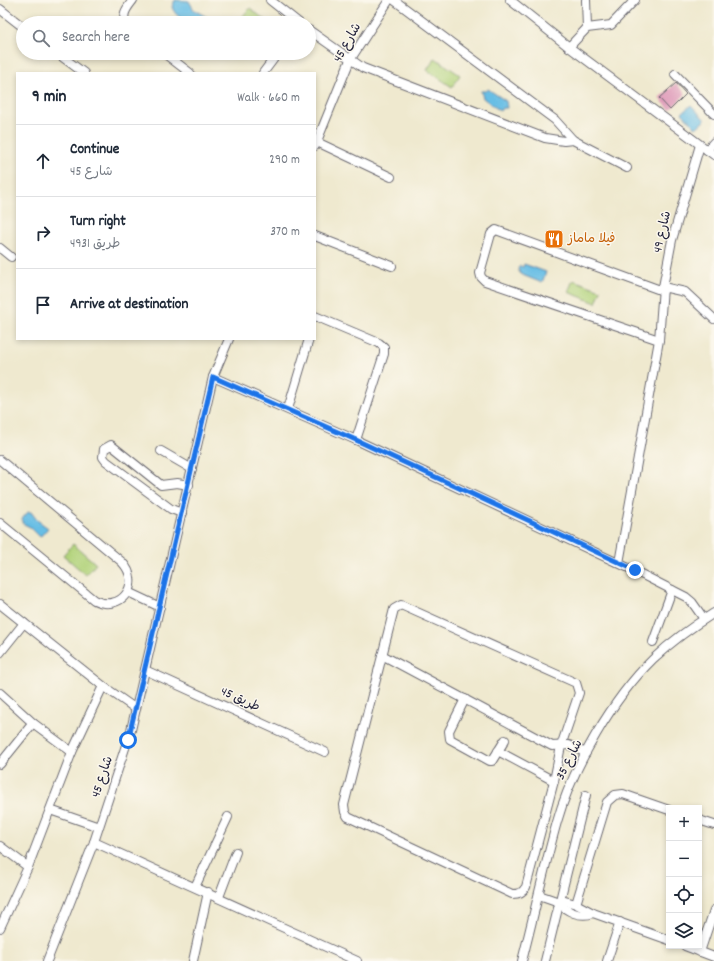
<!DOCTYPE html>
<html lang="en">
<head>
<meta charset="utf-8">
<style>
  :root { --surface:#fff; --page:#f6f6f7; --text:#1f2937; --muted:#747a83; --line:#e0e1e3 }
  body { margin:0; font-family:Dekko,"Playpen Sans Arabic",sans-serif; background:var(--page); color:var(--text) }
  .controls { position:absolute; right:12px; bottom:12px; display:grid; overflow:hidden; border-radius:0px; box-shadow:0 2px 6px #0003 }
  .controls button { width:36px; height:36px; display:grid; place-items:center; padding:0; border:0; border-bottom:1px solid var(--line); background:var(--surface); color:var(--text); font:20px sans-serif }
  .stop { position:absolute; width:12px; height:12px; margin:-9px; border:3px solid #1a73e8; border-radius:50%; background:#fff }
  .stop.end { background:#1a73e8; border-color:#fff; box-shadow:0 1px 4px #0008 }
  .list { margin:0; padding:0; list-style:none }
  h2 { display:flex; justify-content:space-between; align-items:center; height:52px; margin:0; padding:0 16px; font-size:17px }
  h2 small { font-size:13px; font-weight:400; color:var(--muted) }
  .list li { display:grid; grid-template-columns:26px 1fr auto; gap:12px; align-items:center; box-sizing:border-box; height:72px; padding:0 16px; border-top:1px solid var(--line) }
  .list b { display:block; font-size:15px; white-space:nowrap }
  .list p { margin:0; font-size:13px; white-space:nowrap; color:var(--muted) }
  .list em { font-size:13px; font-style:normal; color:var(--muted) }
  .icon { flex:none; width:22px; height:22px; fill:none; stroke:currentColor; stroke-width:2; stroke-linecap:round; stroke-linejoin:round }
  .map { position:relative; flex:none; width:714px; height:961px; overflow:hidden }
  .search { position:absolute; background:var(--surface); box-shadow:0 2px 6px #0003; left:16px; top:16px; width:300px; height:44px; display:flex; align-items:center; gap:10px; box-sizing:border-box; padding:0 14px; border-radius:22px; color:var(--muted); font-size:15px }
  .panel { position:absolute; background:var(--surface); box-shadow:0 2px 6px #0003; left:16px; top:72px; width:300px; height:268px; border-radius:0px }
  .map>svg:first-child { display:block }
  .green { fill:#b2d37b; stroke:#6a7a5b }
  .water { fill:#68bee5; stroke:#457090 }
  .building { fill:#de98b8 }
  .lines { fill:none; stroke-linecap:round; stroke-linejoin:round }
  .minor-casing { stroke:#6a686f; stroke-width:10 }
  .minor { stroke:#fff; stroke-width:8 }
  .route { stroke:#1a73e8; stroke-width:5 }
  .labels { text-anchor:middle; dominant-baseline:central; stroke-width:3; stroke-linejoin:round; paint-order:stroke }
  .street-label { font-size:13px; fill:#22223b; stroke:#fbf7ec }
  .food-label { font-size:13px; fill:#c56008; stroke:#fbf7ec; text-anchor:start }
</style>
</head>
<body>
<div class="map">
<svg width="714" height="961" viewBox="0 0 714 961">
  <rect width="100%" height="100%" fill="#fbf7ec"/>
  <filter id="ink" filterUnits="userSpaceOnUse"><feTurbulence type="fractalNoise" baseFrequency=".025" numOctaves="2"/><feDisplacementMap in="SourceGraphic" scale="8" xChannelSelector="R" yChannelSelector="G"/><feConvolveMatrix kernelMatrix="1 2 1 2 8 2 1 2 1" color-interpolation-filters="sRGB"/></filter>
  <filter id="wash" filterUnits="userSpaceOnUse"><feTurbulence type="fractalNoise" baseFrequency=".012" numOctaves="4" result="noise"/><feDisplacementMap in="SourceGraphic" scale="16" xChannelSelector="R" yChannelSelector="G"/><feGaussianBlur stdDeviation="0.9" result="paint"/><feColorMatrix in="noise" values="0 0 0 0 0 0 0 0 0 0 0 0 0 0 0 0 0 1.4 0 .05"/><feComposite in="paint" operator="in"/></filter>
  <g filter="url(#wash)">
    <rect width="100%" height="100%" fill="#efe9cf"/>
    <!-- green -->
    <g class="green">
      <polygon points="250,8 269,23 247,23 241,18"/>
      <polygon points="435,58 460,75 452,87 427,70"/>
      <polygon points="573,280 601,290 596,303 568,292"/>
      <polygon points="73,544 96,564 86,575 63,555"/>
    </g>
    <!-- water -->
    <g class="water">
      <path d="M175,0L189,1L194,10L207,17L210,23C195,23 178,23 172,7Z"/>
      <polygon points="488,89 506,101 507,108 502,108 500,111 483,98 481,91 486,91"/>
      <polygon points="691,105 705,120 696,128 682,113"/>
      <polygon points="524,264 546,272 542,283 520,274 518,268 520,266 523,267"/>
      <polygon points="28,512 31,512 37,520 48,528 40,537 30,527 22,523 22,519"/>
    </g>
    <g id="blocks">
      <!-- building -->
      <polygon class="building" points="676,83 686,94 670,110 659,98"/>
    </g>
  </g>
  <g filter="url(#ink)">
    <use href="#blocks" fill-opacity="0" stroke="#6a686f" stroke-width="1"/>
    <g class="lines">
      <!-- minor casing -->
      <g class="minor-casing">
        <g id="minor">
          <polyline points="270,0 299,23"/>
          <polyline points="394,0 555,120 573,140 627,168"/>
          <polyline points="510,0 569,47 714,155"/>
          <polyline points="586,0 587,28"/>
          <polyline points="0,9 23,27"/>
          <path d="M126,23C121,14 128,7 133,0"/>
          <polyline points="309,30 363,68 545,138 564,141 573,140"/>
          <polyline points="569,47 587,28 611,25 635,0"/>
          <polyline points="57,53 84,73"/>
          <polyline points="164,53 190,73"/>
          <polyline points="263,73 278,53"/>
          <polyline points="675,74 714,114"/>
          <polyline points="317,142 391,177"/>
          <polyline points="315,146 350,60 389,0"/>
          <polyline points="707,150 714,142"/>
          <polyline points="315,236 392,266"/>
          <polyline points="0,248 11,257"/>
          <polyline points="663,287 685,292 714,319"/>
          <polyline points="315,316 379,343 384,347 384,354 356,440"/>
          <polyline points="659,340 485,281 481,277 480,273 491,234 496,230 663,291"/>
          <polyline points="213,377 356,440 635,571 686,597 692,602 704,619"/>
          <polyline points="288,409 309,339"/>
          <polyline points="161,451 192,469"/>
          <path d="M0,460L122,562C143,584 121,613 94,600L0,523"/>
          <polyline points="182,513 171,509 106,461 103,457 104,449 111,445 161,485 177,483 189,485"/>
          <polyline points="619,563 659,340 663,287 672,240 700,145"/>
          <polyline points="128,592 160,607"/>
          <polyline points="0,604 103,686 136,709"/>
          <path d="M401,605L576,683L579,693L561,746L554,781L526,887C522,893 519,894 512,894L348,817L345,812L344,805L394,609Z"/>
          <polyline points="653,642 672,590"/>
          <polyline points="0,653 24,623"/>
          <polyline points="382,655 552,746 569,745 586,753"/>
          <polyline points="145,670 325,752"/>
          <polyline points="0,693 33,723 72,752"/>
          <polyline points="465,699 449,731 450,739 490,761 492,761 505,740"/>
          <polyline points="498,751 554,781"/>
          <polyline points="0,764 33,723"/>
          <polyline points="50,810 99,827"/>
          <polyline points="699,820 714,825"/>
          <polyline points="94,842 357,961"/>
          <polyline points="0,846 28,867"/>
          <polyline points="195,887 228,817"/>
          <polyline points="539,895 559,902 565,901 576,904 593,913 669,940"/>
          <polyline points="219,897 236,852"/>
          <path d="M559,902C566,912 581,918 593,913"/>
          <polyline points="576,904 607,802 615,795 623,794 669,810"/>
          <polyline points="0,928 28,867 72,752 103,686"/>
          <polyline points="685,946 714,957"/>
          <polyline points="700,952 714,910"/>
          <polyline points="47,961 94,842 131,730 213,377 229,339"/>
          <polyline points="193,961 208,892"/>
          <path d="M522,961C534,915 544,868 557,822C572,768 613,698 653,659C671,642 693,626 714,613"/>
          <polyline points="545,961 586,795"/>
          <polyline points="607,961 620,922"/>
        </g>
      </g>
      <!-- minor -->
      <use href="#minor" class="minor"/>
    </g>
  </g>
  <g class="lines" filter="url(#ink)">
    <!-- route -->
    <polyline class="route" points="128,740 213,377 356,440 635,570"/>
  </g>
  <!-- icons -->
  <defs>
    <g id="restaurant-square" transform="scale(1)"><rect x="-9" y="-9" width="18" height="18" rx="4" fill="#e8710a" stroke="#fbf7ec"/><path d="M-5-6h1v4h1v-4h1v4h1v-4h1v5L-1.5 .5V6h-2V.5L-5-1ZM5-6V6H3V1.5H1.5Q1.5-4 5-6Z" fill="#fff"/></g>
  </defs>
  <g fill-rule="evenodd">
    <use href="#restaurant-square" x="554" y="239"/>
  </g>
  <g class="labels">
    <!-- street labels -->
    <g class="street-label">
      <text transform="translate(348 43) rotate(-60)">شارع 45</text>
      <text transform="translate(663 232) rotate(-77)">شارع 49</text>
      <text transform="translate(240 700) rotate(25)">طريق 45</text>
      <text transform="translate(570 760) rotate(-63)">شارع 35</text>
      <text transform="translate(103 777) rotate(-71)">شارع 45</text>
    </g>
    <!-- food labels -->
    <g class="food-label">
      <text x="568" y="239">فيلا ماماز</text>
    </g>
  </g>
</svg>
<div class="controls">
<button>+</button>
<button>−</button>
<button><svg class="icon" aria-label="locate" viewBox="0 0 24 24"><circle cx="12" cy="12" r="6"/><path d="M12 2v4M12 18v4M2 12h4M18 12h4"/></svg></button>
<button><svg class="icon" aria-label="layers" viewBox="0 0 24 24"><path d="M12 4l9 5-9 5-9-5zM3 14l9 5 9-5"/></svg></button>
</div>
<div class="stop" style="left:128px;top:740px"></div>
<div class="stop end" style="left:635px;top:570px"></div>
<div class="search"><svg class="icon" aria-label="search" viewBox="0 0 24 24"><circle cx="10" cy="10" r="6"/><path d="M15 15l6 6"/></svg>Search here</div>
<section class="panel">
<h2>9 min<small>Walk · 660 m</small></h2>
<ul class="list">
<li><svg class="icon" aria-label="ahead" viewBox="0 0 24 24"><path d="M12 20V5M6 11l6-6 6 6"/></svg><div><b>Continue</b><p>شارع 45</p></div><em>290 m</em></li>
<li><svg class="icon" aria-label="right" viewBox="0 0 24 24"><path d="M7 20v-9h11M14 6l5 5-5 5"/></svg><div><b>Turn right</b><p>طريق 4931</p></div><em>370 m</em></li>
<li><svg class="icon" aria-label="arrive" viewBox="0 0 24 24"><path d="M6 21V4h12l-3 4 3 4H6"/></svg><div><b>Arrive at destination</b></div></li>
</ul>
</section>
</div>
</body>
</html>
